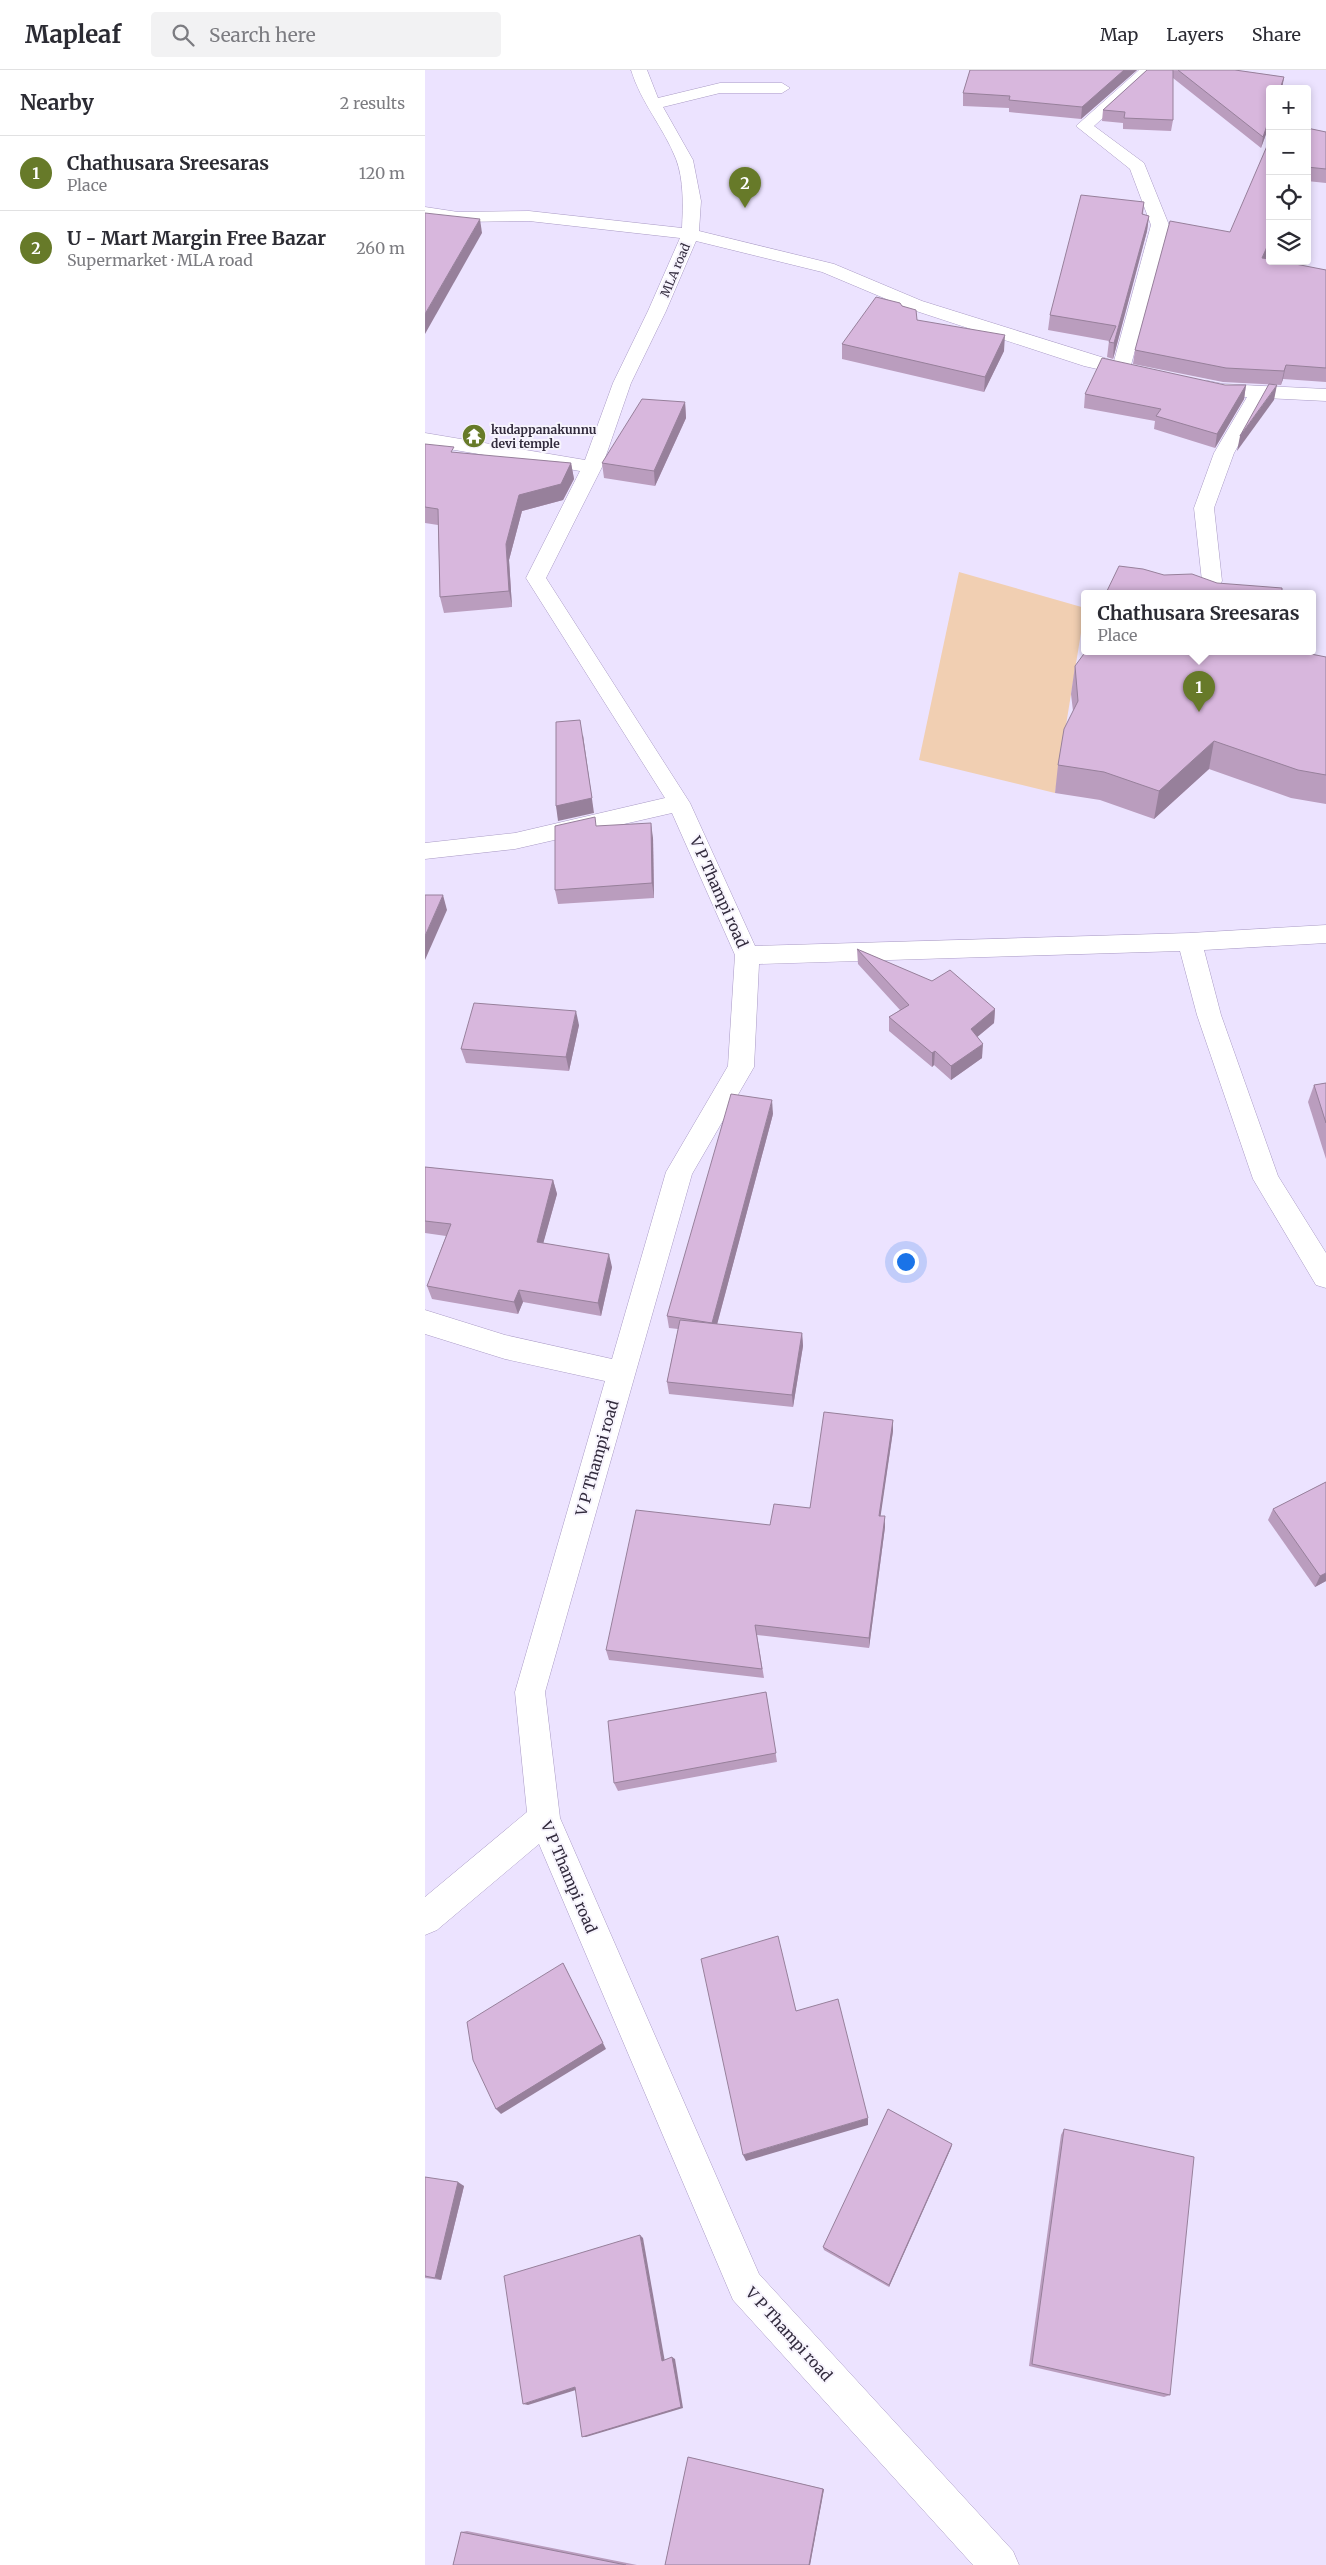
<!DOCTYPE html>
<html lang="en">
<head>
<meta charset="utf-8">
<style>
  :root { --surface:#fff; --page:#f2f2f3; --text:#2b2b33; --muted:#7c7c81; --line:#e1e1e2; --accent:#677a29 }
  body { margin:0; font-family:Merriweather,serif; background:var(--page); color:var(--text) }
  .controls { position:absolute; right:15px; top:15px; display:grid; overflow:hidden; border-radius:5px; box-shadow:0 2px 8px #0003 }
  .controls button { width:45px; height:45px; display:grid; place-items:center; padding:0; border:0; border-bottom:1px solid var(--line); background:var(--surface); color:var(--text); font:25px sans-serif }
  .you { position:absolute; left:480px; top:1191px; width:18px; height:18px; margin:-12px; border:4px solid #fff; border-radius:50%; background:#1a73e8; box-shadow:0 0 0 8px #1a73e833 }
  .badge { display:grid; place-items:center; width:32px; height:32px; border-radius:50%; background:var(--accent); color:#fff; font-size:16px; font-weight:700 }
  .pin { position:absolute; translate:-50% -41px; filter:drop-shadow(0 1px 2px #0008) }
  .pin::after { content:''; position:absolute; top:26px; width:18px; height:15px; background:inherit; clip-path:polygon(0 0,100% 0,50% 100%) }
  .popup { position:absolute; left:656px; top:520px; width:235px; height:65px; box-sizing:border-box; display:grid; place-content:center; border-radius:5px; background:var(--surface); filter:drop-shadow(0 1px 4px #0005); font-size:16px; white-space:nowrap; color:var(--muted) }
  .popup b { font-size:19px; color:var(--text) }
  .popup::after { content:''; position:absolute; left:50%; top:100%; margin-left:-10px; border:10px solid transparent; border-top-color:var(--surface) }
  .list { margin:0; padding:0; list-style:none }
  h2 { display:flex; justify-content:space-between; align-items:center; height:65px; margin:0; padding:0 20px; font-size:21px }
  h2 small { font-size:16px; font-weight:400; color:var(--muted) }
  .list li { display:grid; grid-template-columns:32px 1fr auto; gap:15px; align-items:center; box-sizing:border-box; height:75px; padding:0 20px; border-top:1px solid var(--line) }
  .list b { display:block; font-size:19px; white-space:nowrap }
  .list p { margin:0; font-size:16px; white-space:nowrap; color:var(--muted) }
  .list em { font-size:16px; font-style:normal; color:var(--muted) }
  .icon { flex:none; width:28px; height:28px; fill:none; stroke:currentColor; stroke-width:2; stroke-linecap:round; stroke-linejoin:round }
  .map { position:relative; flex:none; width:901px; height:2495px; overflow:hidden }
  header { display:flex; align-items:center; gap:30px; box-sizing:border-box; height:70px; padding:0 25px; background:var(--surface); border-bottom:1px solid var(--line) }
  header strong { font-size:24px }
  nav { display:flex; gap:28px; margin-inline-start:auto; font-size:18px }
  .search { width:350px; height:45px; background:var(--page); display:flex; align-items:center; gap:12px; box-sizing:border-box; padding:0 18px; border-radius:5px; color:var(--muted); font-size:19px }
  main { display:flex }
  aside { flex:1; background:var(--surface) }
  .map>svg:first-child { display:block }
  .green { fill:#f1cfb2 }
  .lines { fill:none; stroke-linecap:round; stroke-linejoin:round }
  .minor-casing { stroke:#a99ac5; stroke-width:1 }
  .minor { fill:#fff; fill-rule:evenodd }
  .wall { fill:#ba9dbe }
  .shaded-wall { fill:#97809b }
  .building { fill:#d8b7dd; stroke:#97809b }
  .labels { text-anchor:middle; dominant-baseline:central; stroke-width:4; stroke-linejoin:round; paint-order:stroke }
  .far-street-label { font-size:12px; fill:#322b3d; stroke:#f7f4fd }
  .far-poi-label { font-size:12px; font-weight:bold; fill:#322b3d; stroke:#f7f4fd; text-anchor:start }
  .street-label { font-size:15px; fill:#322b3d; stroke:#f7f4fd }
</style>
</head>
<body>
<header>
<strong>Mapleaf</strong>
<div class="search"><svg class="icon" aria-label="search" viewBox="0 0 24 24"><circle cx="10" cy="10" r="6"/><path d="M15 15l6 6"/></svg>Search here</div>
<nav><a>Map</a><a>Layers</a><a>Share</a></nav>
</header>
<main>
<aside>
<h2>Nearby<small>2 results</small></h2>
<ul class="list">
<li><span class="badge">1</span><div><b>Chathusara Sreesaras</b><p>Place</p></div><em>120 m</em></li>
<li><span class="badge">2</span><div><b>U - Mart Margin Free Bazar</b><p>Supermarket · MLA road</p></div><em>260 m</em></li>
</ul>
</aside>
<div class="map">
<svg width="901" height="2495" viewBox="0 0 901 2495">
  <rect width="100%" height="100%" fill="#ece3ff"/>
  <!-- green -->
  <polygon class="green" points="534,502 660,538 630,723 494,690"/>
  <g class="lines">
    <!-- minor casing -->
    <g class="minor-casing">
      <g id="minor">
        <path d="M206,0H222L233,28L295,13H357L365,18L357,23H295L238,37L268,90L276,131L274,161L409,194L497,231L689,291L726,155L705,99L651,56L714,0H731L669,56L719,93L744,155L706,295L719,298L721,302L719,306L712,308L659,296L485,239L397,202L271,171L241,241L206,313L177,397L121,508L265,733L330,876L765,863L901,855V873L779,880L796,945L853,1106L901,1183V1218L891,1215L828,1109L772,945L755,881L334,894L329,997L267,1104L120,1622L135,1748L334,2204L588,2481L594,2495H548L308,2230L114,1774L12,1860L0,1865V1827L102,1742L90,1622L180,1311L80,1289L0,1264V1240L80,1265L187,1289L241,1102L303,996L310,885L247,743L90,779L0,789V773L90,763L240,728L101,508L155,401L0,375V363L160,390L188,313L223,241L255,168L104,151L33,152L0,147V137L33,142L104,141L257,158C258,136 259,110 251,89C239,58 216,33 206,0Z"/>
        <polygon points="783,311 798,314 901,319 901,331 840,328 809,383 789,438 797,511 794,516 787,518 780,516 777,511 769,438 789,383 822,327 798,326 776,321 774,317 776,313"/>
      </g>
    </g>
    <!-- minor -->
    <use href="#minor" class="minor"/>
  </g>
  <!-- wall -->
  <g class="wall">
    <polygon points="545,0 712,0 656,49 584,42 584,38 538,36 538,23"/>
    <polygon points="722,0 810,0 859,7 857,19 845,19 845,53 836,78 748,8 748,50 746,61 698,59 698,53 677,51 678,40"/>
    <polygon points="882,58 901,62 901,113 882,111"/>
    <polygon points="719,132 718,145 724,146 722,161 688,289 682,287 684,271 623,260 625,245"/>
    <polygon points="840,189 901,200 901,312 858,309 856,315 798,312 708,294 710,280"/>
    <polygon points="477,236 492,250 579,281 559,322 417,289 417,274"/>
    <polygon points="800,315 821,315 819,329 790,378 729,359 730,351 659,338 660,324"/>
    <polygon points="260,332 261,348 230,416 179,408 177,393"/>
    <polygon points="0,374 30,383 146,393 149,409 138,430 97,441 84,490 87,537 19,543 15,527 13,455 0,453"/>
    <polygon points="886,584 901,587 901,734 866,728 784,699 729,749 675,730 630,723 633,695 648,641 646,624 650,596"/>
    <polygon points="171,756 228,768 229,828 133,834 130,820"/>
    <polygon points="432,879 570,939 569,953 552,967 557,988 526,1010 509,995 507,997 464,961 464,947 475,940 433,894"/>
    <polygon points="154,955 144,1001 41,993 36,979"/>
    <polygon points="901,1013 901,1089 883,1032 889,1015"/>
    <polygon points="348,1044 292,1254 377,1263 378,1276 368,1337 244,1324 242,1312 253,1259 244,1258 242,1246"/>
    <polygon points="0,1097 128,1110 132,1124 118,1173 187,1197 176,1246 98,1232 93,1244 7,1229 2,1216 21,1166 0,1163"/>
    <polygon points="468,1350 468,1361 455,1446 460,1457 444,1578 332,1565 339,1608 184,1590 181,1580 345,1455 385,1438"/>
    <polygon points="901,1412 901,1511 890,1517 843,1450 848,1439"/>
    <polygon points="341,1622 352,1692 193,1721 189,1713"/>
    <polygon points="639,2059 745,2325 739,2327 604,2296 636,2065"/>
    <polygon points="527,2074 526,2078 464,2217 399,2180 398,2177"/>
    <polygon points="0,2107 39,2116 16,2210 0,2208"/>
    <polygon points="263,2387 399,2419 385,2495 240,2495"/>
    <polygon points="42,2461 212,2495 28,2495 36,2462"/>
  </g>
  <!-- shaded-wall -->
  <g class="shaded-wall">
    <polygon points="699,0 712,0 656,49 657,37"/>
    <polygon points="859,7 857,19 855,19"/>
    <polygon points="845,47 845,53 836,78 838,67"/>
    <polygon points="724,146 722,161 688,289 689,273"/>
    <polygon points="55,149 57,163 0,264 0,244"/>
    <polygon points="845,170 845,178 835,202 837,188"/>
    <polygon points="580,265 579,281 559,322 560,307"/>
    <polygon points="861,295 858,309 856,315 859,301"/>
    <polygon points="821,315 819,329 790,378 792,364"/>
    <polygon points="852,315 849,330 812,381 815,366"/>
    <polygon points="260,332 261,348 230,416 229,401"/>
    <polygon points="146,393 149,409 138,430 97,441 84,490 87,537 84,521 81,474 94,425"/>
    <polygon points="158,665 169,743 133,751 131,736"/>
    <polygon points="789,671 784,699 729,749 734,721"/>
    <polygon points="226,753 228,768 229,828 227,813"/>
    <polygon points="18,825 22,840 0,890 0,866"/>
    <polygon points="570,939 569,953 545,973 546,959"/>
    <polygon points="151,941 154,955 144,1001 141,987"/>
    <polygon points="558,974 557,988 526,1010 526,996"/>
    <polygon points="510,981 509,995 507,997 507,983"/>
    <polygon points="347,1030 348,1044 289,1266 287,1253"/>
    <polygon points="128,1110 132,1124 115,1185 112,1172"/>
    <polygon points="184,1184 187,1197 176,1246 173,1233"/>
    <polygon points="94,1220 98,1232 93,1244 89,1232"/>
    <polygon points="377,1263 378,1276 368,1337 367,1325"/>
    <polygon points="468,1350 468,1361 454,1457 454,1446"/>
    <polygon points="460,1446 460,1457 444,1578 444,1568"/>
    <polygon points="901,1503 901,1511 890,1517 895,1506"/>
    <polygon points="138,1893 181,1979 76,2044 71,2039"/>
    <polygon points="443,2048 443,2055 321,2091 318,2085"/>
    <polygon points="527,2074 526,2078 464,2217 464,2215"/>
    <polygon points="33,2112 39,2116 16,2210 10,2208"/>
    <polygon points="215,2165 218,2168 240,2292 237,2291"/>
    <polygon points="247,2287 250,2289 258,2338 161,2367 157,2367"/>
    <polygon points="150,2317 154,2319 103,2335 98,2334"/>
    <polygon points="398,2419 399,2419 385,2495 384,2495"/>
  </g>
  <!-- building -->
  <g class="building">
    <polygon points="545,0 699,0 657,37 584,30 585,26 538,23"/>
    <polygon points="722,0 748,0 748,50 699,48 700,42 678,40"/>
    <polygon points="753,0 810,0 859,7 855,19 845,19 845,47 838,67"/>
    <polygon points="882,58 901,62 901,99 882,97"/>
    <polygon points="845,69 845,170 837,188 845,189 845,191 855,191 901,200 901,298 861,295 859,301 801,298 710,280 745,151 805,162"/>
    <polygon points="656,125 719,132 717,144 724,146 689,273 684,272 691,256 625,245"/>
    <polygon points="0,143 55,149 0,244"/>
    <polygon points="451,227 475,233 477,236 491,240 492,250 580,265 560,307 417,274"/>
    <polygon points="677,288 800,315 821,315 792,364 731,346 736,339 660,324"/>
    <polygon points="844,314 852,315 815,366"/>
    <polygon points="217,329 260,332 229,401 177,393"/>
    <polygon points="0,374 29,377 26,382 146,393 136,414 94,425 81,474 84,521 15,527 13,439 0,437"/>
    <polygon points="694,496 718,499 739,505 767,504 792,513 857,518 857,523 681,523"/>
    <polygon points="661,581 885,581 886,584 901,587 901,705 873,700 789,671 734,721 679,702 633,695 639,659 653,631 650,596"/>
    <polygon points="155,650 167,728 131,736 131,652"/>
    <polygon points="170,747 171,756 226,753 227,813 130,820 130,756"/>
    <polygon points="0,825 18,825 0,866"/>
    <polygon points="432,879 507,911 525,900 570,939 546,959 558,974 526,996 510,981 507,983 464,947 484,935"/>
    <polygon points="49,933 151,941 141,987 36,979"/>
    <polygon points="901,1013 901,1053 889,1015"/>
    <polygon points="306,1024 347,1030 287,1253 242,1246"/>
    <polygon points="0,1097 128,1110 112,1172 184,1184 173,1233 94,1220 89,1232 2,1216 26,1154 0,1151"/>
    <polygon points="255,1250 377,1263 367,1325 242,1312"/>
    <polygon points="399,1342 468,1350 454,1446 460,1446 444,1568 330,1555 337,1599 181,1580 211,1440 345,1455 349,1434 385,1438"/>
    <polygon points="901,1412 901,1503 895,1506 848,1439"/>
    <polygon points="341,1622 351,1683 189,1713 183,1651"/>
    <polygon points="353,1866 371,1941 413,1929 443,2048 318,2085 276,1889"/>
    <polygon points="138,1893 178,1973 71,2039 48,1990 42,1952"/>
    <polygon points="463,2039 527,2074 464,2215 398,2177"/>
    <polygon points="639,2059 769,2087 745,2325 607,2294"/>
    <polygon points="0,2107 33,2112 10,2208 0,2206"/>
    <polygon points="215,2165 237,2291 247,2287 256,2337 157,2367 150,2317 98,2334 79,2206"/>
    <polygon points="263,2387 398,2419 384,2495 240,2495"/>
    <polygon points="36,2462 201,2495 28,2495"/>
  </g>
  <!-- icons -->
  <defs>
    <g id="temple-disc" transform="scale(1.25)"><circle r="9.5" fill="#677a29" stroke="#f7f4fd"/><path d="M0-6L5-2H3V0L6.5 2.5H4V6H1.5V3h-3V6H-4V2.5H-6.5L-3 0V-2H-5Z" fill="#fff"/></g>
  </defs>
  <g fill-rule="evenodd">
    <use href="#temple-disc" x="49" y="366"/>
  </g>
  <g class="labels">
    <!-- far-street labels -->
    <g class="far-street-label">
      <text transform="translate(250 200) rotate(-67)">MLA road</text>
    </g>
    <!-- far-poi labels -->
    <g class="far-poi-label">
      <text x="66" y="359">kudappanakunnu<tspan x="66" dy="14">devi temple</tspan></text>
    </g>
    <!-- street labels -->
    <g class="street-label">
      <text transform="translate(294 822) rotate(66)">V P Thampi road</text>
      <text transform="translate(172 1388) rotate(-74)">V P Thampi road</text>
      <text transform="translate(144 1807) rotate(67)">V P Thampi road</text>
      <text transform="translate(364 2264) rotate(48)">V P Thampi road</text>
    </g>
  </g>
</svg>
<div class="controls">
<button>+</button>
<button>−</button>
<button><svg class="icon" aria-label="locate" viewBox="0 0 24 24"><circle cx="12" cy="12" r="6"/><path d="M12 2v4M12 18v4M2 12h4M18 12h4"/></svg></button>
<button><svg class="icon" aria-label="layers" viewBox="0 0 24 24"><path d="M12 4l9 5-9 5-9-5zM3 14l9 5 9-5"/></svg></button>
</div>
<div class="you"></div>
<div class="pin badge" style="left:774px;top:642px">1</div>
<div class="popup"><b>Chathusara Sreesaras</b>Place</div>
<div class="pin badge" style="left:320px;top:138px">2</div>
</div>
</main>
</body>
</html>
